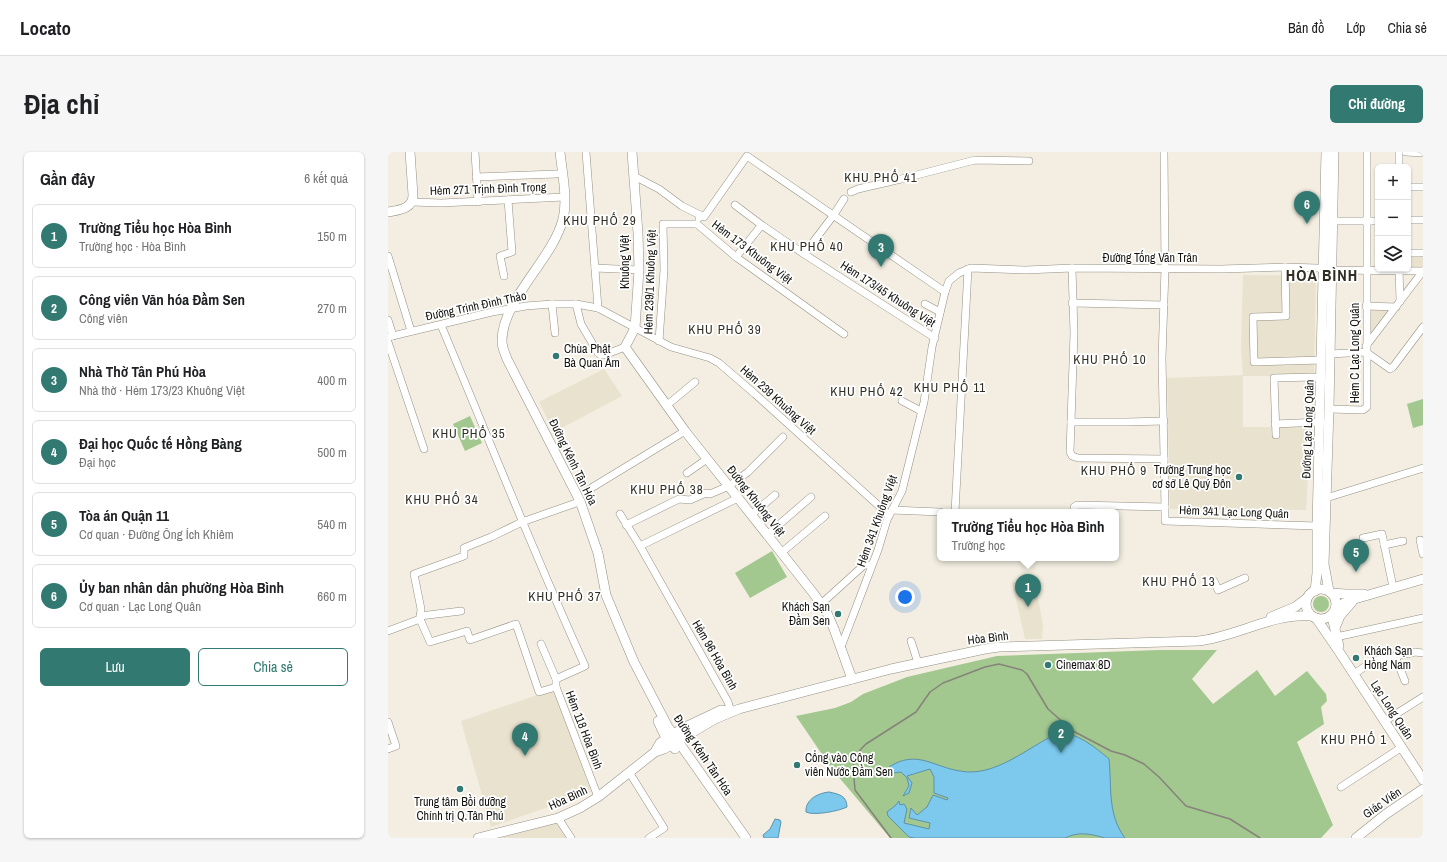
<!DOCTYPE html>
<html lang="vi">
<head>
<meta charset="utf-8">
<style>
  :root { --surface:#fff; --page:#f6f6f6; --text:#202124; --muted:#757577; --line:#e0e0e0; --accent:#327972 }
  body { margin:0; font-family:"Archivo Narrow",sans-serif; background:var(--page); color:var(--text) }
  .controls { position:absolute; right:12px; top:12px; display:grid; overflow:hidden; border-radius:6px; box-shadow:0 1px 3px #0004 }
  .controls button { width:36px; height:36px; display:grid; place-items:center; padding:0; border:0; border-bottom:1px solid var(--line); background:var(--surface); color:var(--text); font:20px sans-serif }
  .you { position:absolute; left:517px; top:445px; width:14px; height:14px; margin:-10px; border:3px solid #fff; border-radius:50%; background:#1a73e8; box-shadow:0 0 0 6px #1a73e833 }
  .badge { display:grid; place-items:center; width:26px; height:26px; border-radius:50%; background:var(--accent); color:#fff; font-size:13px; font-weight:700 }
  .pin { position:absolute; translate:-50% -33px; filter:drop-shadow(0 1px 2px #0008) }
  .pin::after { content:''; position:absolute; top:21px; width:14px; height:12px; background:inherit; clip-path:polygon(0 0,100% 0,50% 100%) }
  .popup { position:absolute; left:549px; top:357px; width:182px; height:52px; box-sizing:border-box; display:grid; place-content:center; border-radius:6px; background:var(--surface); filter:drop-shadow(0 1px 3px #0005); font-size:13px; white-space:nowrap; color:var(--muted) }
  .popup b { font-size:15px; color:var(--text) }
  .popup::after { content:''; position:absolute; left:50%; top:100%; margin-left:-8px; border:8px solid transparent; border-top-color:var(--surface) }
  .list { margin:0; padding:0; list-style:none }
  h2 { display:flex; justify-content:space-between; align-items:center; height:52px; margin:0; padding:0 16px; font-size:17px }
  h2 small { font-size:13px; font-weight:400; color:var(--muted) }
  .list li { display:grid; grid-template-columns:26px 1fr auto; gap:12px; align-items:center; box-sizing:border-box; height:64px; margin:0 8px 8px; padding:0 8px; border:1px solid var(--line); border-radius:6px }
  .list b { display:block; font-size:15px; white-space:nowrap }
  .list p { margin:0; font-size:13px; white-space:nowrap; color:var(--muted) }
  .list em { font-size:13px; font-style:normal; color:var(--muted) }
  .actions { display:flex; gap:8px; padding:12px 16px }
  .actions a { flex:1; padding:9px 0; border:1px solid var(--accent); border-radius:6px; text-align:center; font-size:14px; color:var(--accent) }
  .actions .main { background:var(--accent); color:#fff }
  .icon { flex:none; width:22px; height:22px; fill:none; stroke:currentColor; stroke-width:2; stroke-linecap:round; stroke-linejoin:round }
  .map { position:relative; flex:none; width:1035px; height:686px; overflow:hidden; border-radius:6px }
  header { display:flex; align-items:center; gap:24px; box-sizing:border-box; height:56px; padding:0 20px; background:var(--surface); border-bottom:1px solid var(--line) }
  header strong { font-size:19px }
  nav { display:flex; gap:22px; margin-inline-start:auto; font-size:14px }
  .intro { display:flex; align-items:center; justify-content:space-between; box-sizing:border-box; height:96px; padding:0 24px }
  h1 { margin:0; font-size:28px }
  .button { padding:10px 18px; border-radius:6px; background:var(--accent); color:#fff; font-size:14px; font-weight:700 }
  main { display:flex; gap:24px; padding:0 24px }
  aside { flex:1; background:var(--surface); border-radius:6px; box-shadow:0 1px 3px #0004 }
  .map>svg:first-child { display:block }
  .built { fill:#e9e2ce }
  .green { fill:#a2c78f }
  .water { fill:#7cc9ed; stroke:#5c92aa }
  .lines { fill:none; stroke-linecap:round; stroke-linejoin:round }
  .street-casing { stroke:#959085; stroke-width:8 }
  .secondary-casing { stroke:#959085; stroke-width:10 }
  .street { stroke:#fff; stroke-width:7 }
  .secondary { stroke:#fff; stroke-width:9 }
  .rail { stroke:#86837a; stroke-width:1.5 }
  .poi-dot { fill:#327972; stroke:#fff; stroke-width:1.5 }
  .labels { text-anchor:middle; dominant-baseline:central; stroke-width:3.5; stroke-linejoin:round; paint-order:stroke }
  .street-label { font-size:12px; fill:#12110d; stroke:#fff }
  .poi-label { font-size:12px; fill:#12110d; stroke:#fff; text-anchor:start }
  .neighbourhood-label { font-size:13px; letter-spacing:1px; fill:#302d23; stroke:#fff }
  .district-label { font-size:16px; font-weight:bold; letter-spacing:1px; fill:#302d23; stroke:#fff }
</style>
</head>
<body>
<header>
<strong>Locato</strong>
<nav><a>Bản đồ</a><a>Lớp</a><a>Chia sẻ</a></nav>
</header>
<div class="intro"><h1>Địa chỉ</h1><a class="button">Chỉ đường</a></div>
<main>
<aside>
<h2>Gần đây<small>6 kết quả</small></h2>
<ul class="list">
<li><span class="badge">1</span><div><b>Trường Tiểu học Hòa Bình</b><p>Trường học · Hòa Bình</p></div><em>150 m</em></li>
<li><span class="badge">2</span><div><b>Công viên Văn hóa Đầm Sen</b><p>Công viên</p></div><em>270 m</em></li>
<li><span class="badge">3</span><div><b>Nhà Thờ Tân Phú Hòa</b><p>Nhà thờ · Hẻm 173/23 Khuông Việt</p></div><em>400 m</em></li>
<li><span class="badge">4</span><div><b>Đại học Quốc tế Hồng Bàng</b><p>Đại học</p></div><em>500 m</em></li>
<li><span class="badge">5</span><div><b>Tòa án Quận 11</b><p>Cơ quan · Đường Ông Ích Khiêm</p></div><em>540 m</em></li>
<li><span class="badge">6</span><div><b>Ủy ban nhân dân phường Hòa Bình</b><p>Cơ quan · Lạc Long Quân</p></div><em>660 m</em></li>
</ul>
<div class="actions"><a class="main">Lưu</a><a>Chia sẻ</a></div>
</aside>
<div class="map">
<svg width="1035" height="686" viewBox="0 0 1035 686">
  <rect width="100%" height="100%" fill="#f3eee1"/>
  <!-- built -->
  <g class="built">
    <polygon points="1035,102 1035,117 1020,117 1020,103"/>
    <polygon points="855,123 928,124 926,224 855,224 855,275 923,275 918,358 782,357 779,226 855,223 853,196"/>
    <polygon points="981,156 1003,156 982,185"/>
    <polygon points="216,217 234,244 166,280 151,250"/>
    <polygon points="624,430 643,432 646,433 648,436 655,473 654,487 637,487"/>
    <polygon points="167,537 203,640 103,675 73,569"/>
    <polygon points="169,670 179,686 112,686 146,676"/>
  </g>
  <!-- green -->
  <g class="green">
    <polygon points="1035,247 1035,273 1025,276 1019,252"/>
    <polygon points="82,264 94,291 77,299 65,272"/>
    <polygon points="384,399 399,425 362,446 347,421"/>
    <circle cx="933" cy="452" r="8"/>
    <polygon points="771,498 829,498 804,527 825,552 869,518 887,544 919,519 938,542 939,549 933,555 936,572 909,590 945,673 933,686 502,686 444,617 408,564 447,556 463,550 475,542 519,525 609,504"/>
  </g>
  <!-- water -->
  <g class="water">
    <path d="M670,581C689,580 708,596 721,607C724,635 719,662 737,686C731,686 723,686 717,686C703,682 691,679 677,686H527L521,685L500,664L499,660L508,653L511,649L512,653L516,652L519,657L516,671L541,677L542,671L521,666L523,656L529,663L539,655L545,643L559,648L560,646L546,641V625L542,617L519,624L524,631L521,641L515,644L521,634L519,626L513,620L505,621L501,615C529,597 545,615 572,619C607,626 640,595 670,581Z"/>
    <path d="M441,640C451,642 459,644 459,655C451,659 426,664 418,660C417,647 431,641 441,640Z"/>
    <polygon points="387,667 392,668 393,670 390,686 376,686 375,683 382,677"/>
  </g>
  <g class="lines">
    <!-- street casing -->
    <g class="street-casing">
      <g id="street">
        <polyline points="87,0 90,50"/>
        <polyline points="198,0 210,156"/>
        <polyline points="776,0 777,117 774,206 777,355"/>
        <polyline points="1011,0 1011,15"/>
        <polyline points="1018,0 1035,1"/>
        <polyline points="246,24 271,37 294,54 312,63 311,66"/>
        <polyline points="88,25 169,22"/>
        <polyline points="1020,35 1035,35"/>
        <polyline points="463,40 470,37 513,27 587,8 641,9"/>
        <polyline points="24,50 53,51 176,45"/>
        <polyline points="347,53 375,74"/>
        <polyline points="312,63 316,65 359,4 557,140"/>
        <polyline points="1020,68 1035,68"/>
        <polyline points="945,69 990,69"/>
        <polyline points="309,72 348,105 456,182"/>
        <polyline points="1020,101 1035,101"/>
        <polyline points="416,102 445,64 456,47"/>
        <polyline points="0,104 23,179"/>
        <polyline points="348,105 372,75 375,74 416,102 547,186"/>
        <polyline points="897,115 898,164 865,165 866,210 934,208"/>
        <polyline points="207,116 251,118"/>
        <polyline points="684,116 686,181 682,300 684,304 690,306 776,307"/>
        <polyline points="1011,117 1012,149"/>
        <polyline points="116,124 112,104 124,100 120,48"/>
        <polyline points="684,151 776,153"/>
        <polyline points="164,152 167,181"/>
        <polyline points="188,152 193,172 210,201 213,203 216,203 237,195"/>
        <polyline points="537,152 552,160"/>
        <polyline points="978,154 1008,155"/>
        <polyline points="0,168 5,184"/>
        <path d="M53,173C101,287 146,402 197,514L168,527V535L210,645"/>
        <polyline points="0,185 104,160 138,154 164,152 188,152 210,156 283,195 322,206 331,211 367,242 501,363"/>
        <polyline points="271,189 276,118 275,72 309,72"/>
        <polyline points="0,190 36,297"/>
        <polyline points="978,194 1035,119"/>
        <polyline points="942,202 978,200 1002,217 1005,215 1035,175"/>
        <polyline points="514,249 533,259"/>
        <polyline points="278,254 307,230"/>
        <polyline points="941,257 975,258 979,255 979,0"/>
        <polyline points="683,270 739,270 776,269"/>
        <polyline points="887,272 932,270"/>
        <polyline points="888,283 886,226 925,225 933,226"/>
        <polyline points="299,321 319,307"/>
        <polyline points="200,338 297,279"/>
        <polyline points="938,346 1035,316"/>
        <polyline points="504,358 552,360"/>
        <polyline points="567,360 580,117"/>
        <polyline points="686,360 686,355 689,353 777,355 777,369 929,374"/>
        <polyline points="232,362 252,394 340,550 343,560"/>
        <polyline points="363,363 387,343"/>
        <polyline points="238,373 291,347 302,348 318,341 322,342 341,334 360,320 395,285"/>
        <polyline points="379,383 423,345"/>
        <polyline points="975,386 994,382 1005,435"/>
        <polyline points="1032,388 1035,402"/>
        <polyline points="996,393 1015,389"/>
        <polyline points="252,394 350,346"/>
        <polyline points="393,401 437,364"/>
        <polyline points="826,429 830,438 857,426"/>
        <polyline points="433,452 476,413 483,413"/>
        <polyline points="32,464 73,459"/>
        <polyline points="32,467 42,490 79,479 82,488 128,472 151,540 168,535"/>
        <polyline points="0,479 32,467 33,457 26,422 76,404 76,396 103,385 134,370 188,351"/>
        <polyline points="948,485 1035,466"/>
        <polyline points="523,489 530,511"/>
        <polyline points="153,492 168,527"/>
        <polyline points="453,495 490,398 499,368 514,339 536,250 544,195 557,140 561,129 571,121 583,116 638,118 684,116 833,117 897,115 929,116 944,118 1035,119"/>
        <polyline points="1007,504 1017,529"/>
        <polyline points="966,522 985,509 1027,500 1035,501"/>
        <polyline points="997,569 1035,545"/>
        <polyline points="0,570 8,594 0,597"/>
        <polyline points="241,620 276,676 261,686"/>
        <polyline points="953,635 1014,595"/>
        <polyline points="170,666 183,686"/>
      </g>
    </g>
    <!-- secondary casing -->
    <g class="secondary-casing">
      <g id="secondary">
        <path d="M172,0C174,20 180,47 175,67C165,107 114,148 114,189C114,196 117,201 119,207L192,349L210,401L218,443L246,510L280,575L358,686"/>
        <polyline points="244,0 250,81 251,118 247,176 237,195 297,279 426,442 439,461 446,477 464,527"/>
        <path d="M0,60C11,58 25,57 25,43L22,0"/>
        <circle cx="933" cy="452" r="15"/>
        <polyline points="927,439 929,421 929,374 938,0"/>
        <polyline points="941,439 936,412 941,257 946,0"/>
        <polyline points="943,441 958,442 976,442"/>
        <polyline points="948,455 960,449 1035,427"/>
        <polyline points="946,460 945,469 951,494"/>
        <polyline points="883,465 907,455 919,446"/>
        <polyline points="928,466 952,501 1035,628"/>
        <polyline points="947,476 952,464 964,450"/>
        <polyline points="270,569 278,586 287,597"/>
        <polyline points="267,600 272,591 295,576 333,558 343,560"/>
        <path d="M90,686L170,666L192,656L210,645L267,600L276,597L327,567L351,557L503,517L597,497L611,495L810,489C848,485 884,461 923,464"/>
        <polyline points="968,686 998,662 1035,637"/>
      </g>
    </g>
    <!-- street -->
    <use href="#street" class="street"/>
    <!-- secondary -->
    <use href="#secondary" class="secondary"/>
    <!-- rail -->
    <polyline class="rail" points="503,686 467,638 465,614 467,606 473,597 478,592 528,560 542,540 555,531 597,515 611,512 634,518 639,522 660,557 685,579 723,599 737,603 756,612 771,625 798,654 842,667 872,686"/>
  </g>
  <!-- markers -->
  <g class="poi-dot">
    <circle cx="168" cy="204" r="4"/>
    <circle cx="851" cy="325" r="4"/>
    <circle cx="450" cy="462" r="4"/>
    <circle cx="968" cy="506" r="4"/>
    <circle cx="660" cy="513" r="4"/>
    <circle cx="409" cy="613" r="4"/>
    <circle cx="72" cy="637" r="4"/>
  </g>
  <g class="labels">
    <!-- street labels -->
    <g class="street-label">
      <text transform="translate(100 37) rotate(-2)">Hẻm 271 Trịnh Đình Trọng</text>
      <text transform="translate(364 100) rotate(37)">Hẻm 173 Khuông Việt</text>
      <text x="762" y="106">Đường Tống Văn Trân</text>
      <text transform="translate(237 110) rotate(-90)">Khuông Việt</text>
      <text transform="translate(262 130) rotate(-88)">Hẻm 239/1 Khuông Việt</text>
      <text transform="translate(500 142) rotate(33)">Hẻm 173/45 Khuông Việt</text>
      <text transform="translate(88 154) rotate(-12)">Đường Trịnh Đình Thảo</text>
      <text transform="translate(967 201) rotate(-90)">Hẻm C Lạc Long Quân</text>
      <text transform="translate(390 248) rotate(42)">Hẻm 239 Khuông Việt</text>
      <text transform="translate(920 277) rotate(-88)">Đường Lạc Long Quân</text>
      <text transform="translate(185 310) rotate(64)">Đường Kênh Tân Hóa</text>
      <text transform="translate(368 349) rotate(52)">Đường Khuông Việt</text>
      <text transform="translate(846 360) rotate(2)">Hẻm 341 Lạc Long Quân</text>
      <text transform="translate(489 369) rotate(-70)">Hẻm 341 Khuông Việt</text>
      <text transform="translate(600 486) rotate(-7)">Hòa Bình</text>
      <text transform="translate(327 503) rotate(60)">Hẻm 96 Hòa Bình</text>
      <text transform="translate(1004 558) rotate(57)">Lạc Long Quân</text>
      <text transform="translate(196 578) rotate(69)">Hẻm 118 Hòa Bình</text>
      <text transform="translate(315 603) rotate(56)">Đường Kênh Tân Hóa</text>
      <text transform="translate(180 646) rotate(-25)">Hòa Bình</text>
      <text transform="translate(994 651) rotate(-35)">Giác Viên</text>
    </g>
    <!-- poi labels -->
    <g class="poi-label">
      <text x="176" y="197">Chùa Phật<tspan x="176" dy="14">Bà Quan Âm</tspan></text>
      <text x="843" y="318" text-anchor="end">Trường Trung học<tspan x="843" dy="14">cơ sở Lê Quý Đôn</tspan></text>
      <text x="442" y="455" text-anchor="end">Khách Sạn<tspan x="442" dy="14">Đầm Sen</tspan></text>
      <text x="976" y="499">Khách Sạn<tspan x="976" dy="14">Hồng Nam</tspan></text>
      <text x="668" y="513">Cinemax 8D</text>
      <text x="417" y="606">Cổng vào Công<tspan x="417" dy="14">viên Nước Đầm Sen</tspan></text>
      <text x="72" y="650" text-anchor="middle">Trung tâm Bồi dưỡng<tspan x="72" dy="14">Chính trị Q.Tân Phú</tspan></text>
    </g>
    <!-- neighbourhood labels -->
    <g class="neighbourhood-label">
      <text x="493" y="25">KHU PHỐ 41</text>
      <text x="212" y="68">KHU PHỐ 29</text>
      <text x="419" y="94">KHU PHỐ 40</text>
      <text x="337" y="177">KHU PHỐ 39</text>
      <text x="722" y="207">KHU PHỐ 10</text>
      <text x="562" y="235">KHU PHỐ 11</text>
      <text x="479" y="239">KHU PHỐ 42</text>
      <text x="81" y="281">KHU PHỐ 35</text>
      <text x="726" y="318">KHU PHỐ 9</text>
      <text x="279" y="337">KHU PHỐ 38</text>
      <text x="54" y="347">KHU PHỐ 34</text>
      <text x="791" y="429">KHU PHỐ 13</text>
      <text x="177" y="444">KHU PHỐ 37</text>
      <text x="966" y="587">KHU PHỐ 1</text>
    </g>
    <!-- district labels -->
    <g class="district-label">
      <text x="934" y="123">HÒA BÌNH</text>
    </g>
  </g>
</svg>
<div class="controls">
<button>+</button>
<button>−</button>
<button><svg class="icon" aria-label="layers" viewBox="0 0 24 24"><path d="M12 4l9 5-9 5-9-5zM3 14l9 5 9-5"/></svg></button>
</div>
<div class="you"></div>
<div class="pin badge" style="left:640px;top:455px">1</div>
<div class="popup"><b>Trường Tiểu học Hòa Bình</b>Trường học</div>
<div class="pin badge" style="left:673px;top:601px">2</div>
<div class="pin badge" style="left:493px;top:115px">3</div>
<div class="pin badge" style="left:137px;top:604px">4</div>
<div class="pin badge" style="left:968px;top:420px">5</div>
<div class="pin badge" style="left:919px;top:72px">6</div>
</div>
</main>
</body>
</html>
